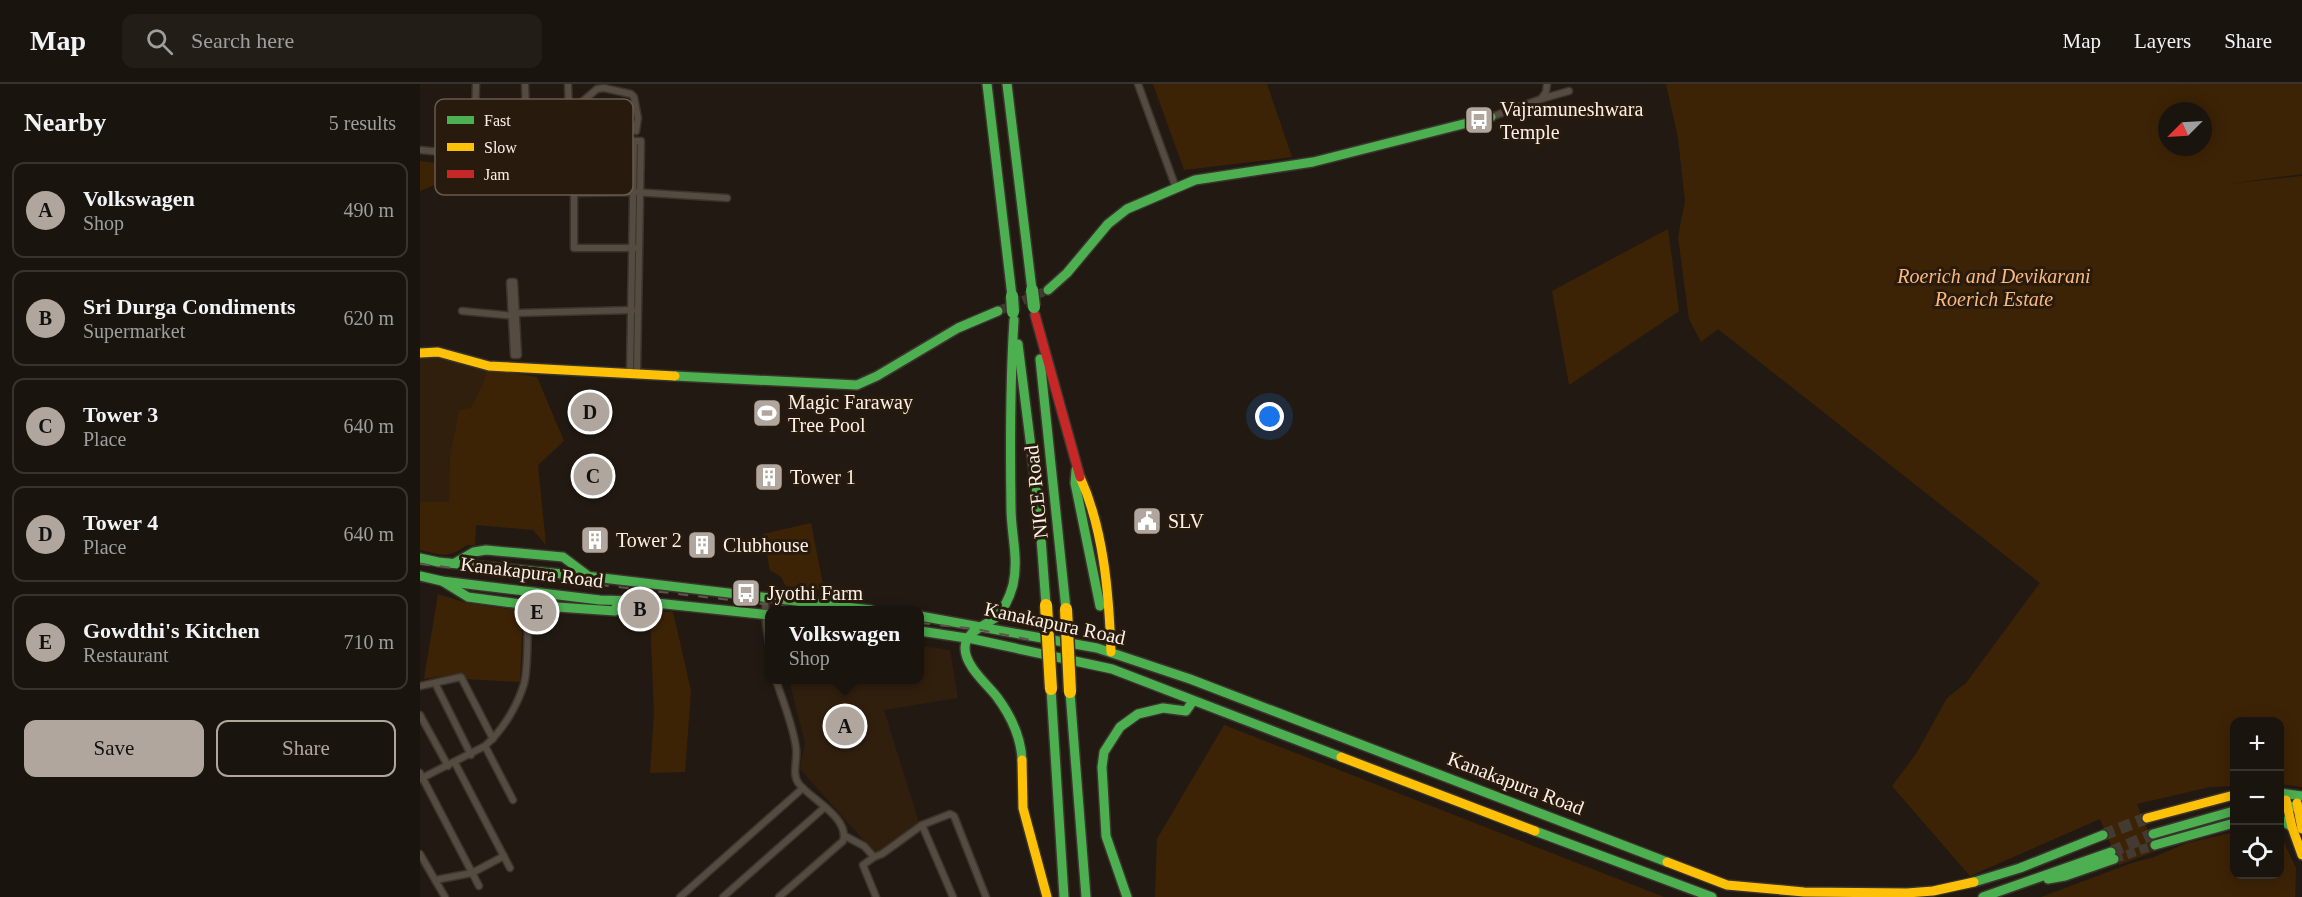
<!DOCTYPE html>
<html lang="en">
<head>
<meta charset="utf-8">
<style>
  :root { --surface:#1a140e; --page:#231d17; --text:#f1f3f6; --muted:#9f9e9e; --line:#38332e; --accent:#b0a69d }
  body { margin:0; font-family:Georgia,serif; background:var(--page); color:var(--text) }
  .controls { position:absolute; right:18px; bottom:18px; display:grid; overflow:hidden; border-radius:12px; box-shadow:0 3px 15px #0003 }
  .controls button { width:54px; height:54px; display:grid; place-items:center; padding:0; border:0; border-bottom:2px solid var(--line); background:var(--surface); color:var(--text); font:30px sans-serif }
  .compass { position:absolute; left:1738px; top:18px; width:54px; height:54px; border-radius:50%; background:var(--surface); box-shadow:0 3px 15px #0003; rotate:246deg }
  .you { position:absolute; left:850px; top:333px; width:21px; height:21px; margin:-15px; border:4px solid #fff; border-radius:50%; background:#1a73e8; box-shadow:0 0 0 9px #1a73e833 }
  .badge { display:grid; place-items:center; width:39px; height:39px; border-radius:50%; background:var(--accent); color:#111; font-size:20px; font-weight:700 }
  .pin { position:absolute; translate:-50% -50%; border:3px solid #fff; box-shadow:0 2px 6px #0006 }
  .popup { position:absolute; left:345px; top:522px; width:159px; height:78px; box-sizing:border-box; display:grid; place-content:center; border-radius:12px; background:var(--surface); filter:drop-shadow(0 2px 4px #0005); font-size:20px; white-space:nowrap; color:var(--muted) }
  .popup b { font-size:22px; color:var(--text) }
  .popup::after { content:''; position:absolute; left:50%; top:100%; margin-left:-12px; border:12px solid transparent; border-top-color:var(--surface) }
  .list { margin:0; padding:0; list-style:none }
  h2 { display:flex; justify-content:space-between; align-items:center; height:78px; margin:0; padding:0 24px; font-size:26px }
  h2 small { font-size:20px; font-weight:400; color:var(--muted) }
  .list li { display:grid; grid-template-columns:39px 1fr auto; gap:18px; align-items:center; box-sizing:border-box; height:96px; margin:0 12px 12px; padding:0 12px; border:2px solid var(--line); border-radius:12px }
  .list b { display:block; font-size:22px; white-space:nowrap }
  .list p { margin:0; font-size:20px; white-space:nowrap; color:var(--muted) }
  .list em { font-size:20px; font-style:normal; color:var(--muted) }
  .actions { display:flex; gap:12px; padding:18px 24px }
  .actions a { flex:1; padding:14px 0; border:2px solid var(--accent); border-radius:12px; text-align:center; font-size:21px; color:var(--accent) }
  .actions .main { background:var(--accent); color:#111 }
  .icon { flex:none; width:33px; height:33px; fill:none; stroke:currentColor; stroke-width:2; stroke-linecap:round; stroke-linejoin:round }
  .map { position:relative; flex:none; width:1882px; height:813px; overflow:hidden }
  header { display:flex; align-items:center; gap:36px; box-sizing:border-box; height:84px; padding:0 30px; background:var(--surface); border-bottom:2px solid var(--line) }
  header strong { font-size:28px }
  nav { display:flex; gap:33px; margin-inline-start:auto; font-size:21px }
  .search { width:420px; height:54px; background:var(--page); display:flex; align-items:center; gap:15px; box-sizing:border-box; padding:0 21px; border-radius:12px; color:var(--muted); font-size:22px }
  main { display:flex }
  aside { flex:1; background:var(--surface) }
  .map>svg:first-child { display:block }
  .built { fill:#311f0e }
  .green { fill:#3d2306; fill-rule:evenodd }
  .water { fill:#09434c }
  .lines { fill:none; stroke-linecap:round; stroke-linejoin:round }
  .secondary-tunnel { stroke:#433a32; stroke-width:9; stroke-dasharray:9 4.5; stroke-linecap:butt }
  .highway-tunnel { stroke:#433a32; stroke-width:12; stroke-dasharray:12 6; stroke-linecap:butt }
  .street-casing { stroke:#3a342d; stroke-width:9 }
  .fast-casing { stroke:#3a342d; stroke-width:12 }
  .slow-casing { stroke:#3a342d; stroke-width:12 }
  .jam-casing { stroke:#3a342d; stroke-width:12 }
  .street { stroke:#554b40; stroke-width:6 }
  .fast { stroke:#4caf50; stroke-width:9 }
  .slow { stroke:#ffc107; stroke-width:9 }
  .jam { stroke:#c62828; stroke-width:9 }
  .rail { stroke:#5e554d; stroke-width:2; stroke-dasharray:10 10; stroke-linecap:butt }
  .fast-bridge-casing { stroke:#3a342d; stroke-width:15; stroke-linecap:butt }
  .slow-bridge-casing { stroke:#3a342d; stroke-width:15; stroke-linecap:butt }
  .fast-bridge { stroke:#4caf50; stroke-width:12 }
  .slow-bridge { stroke:#ffc107; stroke-width:12 }
  .labels { text-anchor:middle; dominant-baseline:central; stroke-width:6; stroke-linejoin:round; paint-order:stroke }
  .poi-label { font-size:20px; fill:#fcf1e8; stroke:#281a0c; text-anchor:start }
  .park-label { font-size:20px; font-style:italic; fill:#fbba7e; stroke:#281a0c }
  .street-label { font-size:20px; fill:#fcf1e8; stroke:#281a0c }
  .key { fill:#281a0c; stroke:#685a4e; stroke-width:1.5 }
  .key-label { font-size:16px; fill:#fcf1e8 }
</style>
</head>
<body>
<header>
<strong>Map</strong>
<div class="search"><svg class="icon" aria-label="search" viewBox="0 0 24 24"><circle cx="10" cy="10" r="6"/><path d="M15 15l6 6"/></svg>Search here</div>
<nav><a>Map</a><a>Layers</a><a>Share</a></nav>
</header>
<main>
<aside>
<h2>Nearby<small>5 results</small></h2>
<ul class="list">
<li><span class="badge">A</span><div><b>Volkswagen</b><p>Shop</p></div><em>490 m</em></li>
<li><span class="badge">B</span><div><b>Sri Durga Condiments</b><p>Supermarket</p></div><em>620 m</em></li>
<li><span class="badge">C</span><div><b>Tower 3</b><p>Place</p></div><em>640 m</em></li>
<li><span class="badge">D</span><div><b>Tower 4</b><p>Place</p></div><em>640 m</em></li>
<li><span class="badge">E</span><div><b>Gowdthi's Kitchen</b><p>Restaurant</p></div><em>710 m</em></li>
</ul>
<div class="actions"><a class="main">Save</a><a>Share</a></div>
</aside>
<div class="map">
<svg width="1882" height="813" viewBox="0 0 1882 813">
  <rect width="100%" height="100%" fill="#221a12"/>
  <!-- built -->
  <g class="built">
    <polygon points="0,272 13,272 67,285 63,300 51,325 39,326 30,372 29,418 0,418"/>
    <polygon points="500,562 530,566 538,614 464,626 499,739 457,771 380,685 385,659 369,596 500,596"/>
  </g>
  <!-- green -->
  <g class="green">
    <polygon points="733,0 847,0 872,73 764,86"/>
    <path d="M1246,0H1882V90L1807,100L1882,92V703L1860,700V638H1814V702L1790,703L1717,720L1736,767L1699,781L1680,735L1550,792L1472,702L1496,670L1527,614L1546,599L1620,499L1298,245L1281,258L1269,235L1258,153L1265,117L1258,54ZM1747,27H1783V63H1747Z"/>
    <polygon points="0,77 55,84 0,107"/>
    <polygon points="1248,145 1259,227 1149,301 1132,207"/>
    <path d="M67,285L117,293L144,357L118,381L126,461L113,446L56,441L55,461H47C27,475 23,471 0,466V418H29L30,372L39,326L51,324L63,300Z"/>
    <polygon points="391,439 404,506 366,502 361,493 350,486 343,450"/>
    <polygon points="18,510 47,519 103,527 100,598 45,595 44,589 4,595"/>
    <polygon points="230,528 253,528 271,607 265,688 230,689 234,630"/>
    <polygon points="804,641 1244,813 735,813 737,755"/>
    <polygon points="1814,748 1814,790 1860,790 1860,750 1876,784 1875,813 1621,813 1712,779 1734,773 1767,759"/>
  </g>
  <!-- water -->
  <polygon class="water" points="351,315 357,341 342,344 337,317"/>
  <g class="lines">
    <!-- secondary-tunnel -->
    <g class="secondary-tunnel">
      <polyline points="578,227 628,206"/>
      <polyline points="1694,775 1735,761"/>
    </g>
    <!-- highway-tunnel -->
    <g class="highway-tunnel">
      <polyline points="1683,751 1727,734"/>
      <polyline points="1691,768 1733,750"/>
    </g>
    <!-- street casing -->
    <g class="street-casing">
      <g id="street">
        <polyline points="105,0 107,57 140,103"/>
        <polyline points="148,0 149,29 179,72"/>
        <polyline points="718,0 756,104"/>
        <polyline points="1121,15 1149,7"/>
        <polyline points="1071,33 1121,15 1126,8 1127,0"/>
        <polyline points="0,66 54,71 56,0"/>
        <polyline points="54,71 65,83 70,83 149,29 177,5 184,4 211,10 214,13 218,34 216,47"/>
        <polyline points="154,101 154,164 216,164"/>
        <polyline points="154,109 213,108 307,114"/>
        <polygon points="90,198 94,198 98,271 94,271"/>
        <polyline points="42,227 95,232"/>
        <polyline points="96,229 213,226"/>
        <polyline points="210,288 214,57 221,57 217,288"/>
        <polyline points="345,514 346,541 350,565"/>
        <path d="M356,596C363,618 373,641 376,664C378,676 371,690 379,700C391,715 430,734 423,757L359,813"/>
        <polyline points="15,599 51,671"/>
        <polyline points="0,602 41,593 73,655"/>
        <polyline points="0,631 28,682"/>
        <polyline points="65,662 93,716"/>
        <polyline points="35,679 90,784"/>
        <polyline points="0,689 59,802"/>
        <path d="M0,695L65,662C82,647 97,623 104,600C109,582 107,542 108,521"/>
        <polyline points="502,741 533,813"/>
        <polyline points="425,752 444,762 454,773 462,770 502,741 530,730 534,732 566,813"/>
        <polyline points="0,770 25,813"/>
        <polyline points="454,773 443,781 456,813"/>
        <polyline points="15,796 52,789 84,772"/>
        <polyline points="260,813 383,704"/>
        <polyline points="303,813 405,723"/>
      </g>
    </g>
    <!-- fast casing -->
    <g class="fast-casing">
      <g id="fast">
        <polyline points="567,0 592,212"/>
        <polyline points="587,0 612,206"/>
        <polyline points="628,206 647,189 688,140 707,125 775,96 893,78 1071,33"/>
        <path d="M594,236C590,299 590,361 591,424C591,450 599,474 593,501C590,512 585,524 576,533C566,542 545,547 545,564C545,582 567,600 577,613C591,632 601,653 602,676"/>
        <polyline points="598,260 619,427 626,521"/>
        <polyline points="620,275 646,525"/>
        <polyline points="255,292 437,301 457,292 538,244 578,227"/>
        <polyline points="656,386 655,399 680,522"/>
        <polyline points="0,474 18,478 174,493 451,526"/>
        <polyline points="35,479 54,468 66,466 143,473 167,491"/>
        <polyline points="0,492 22,497 180,516 217,517 350,531"/>
        <polyline points="22,497 48,513 108,521 195,527 198,517"/>
        <polyline points="500,532 677,564 770,595 1247,778"/>
        <polyline points="500,547 553,555 692,585 921,673"/>
        <polyline points="631,605 644,813"/>
        <polyline points="650,608 666,813"/>
        <polyline points="1860,709 1882,712"/>
        <polyline points="1860,722 1882,723"/>
        <polyline points="1860,735 1872,743"/>
        <polyline points="1115,747 1292,813"/>
        <polyline points="1733,750 1814,727"/>
        <polyline points="1735,761 1814,739"/>
        <polyline points="1628,795 1645,792 1694,775"/>
        <polyline points="1554,798 1600,784 1683,751"/>
        <polyline points="707,813 686,752 682,683 684,668 700,643 718,630 743,624 766,627 773,617"/>
        <polyline points="1563,813 1691,768"/>
      </g>
    </g>
    <!-- slow casing -->
    <g class="slow-casing">
      <g id="slow">
        <polyline points="0,269 18,268 69,282 255,292"/>
        <path d="M660,393C684,446 689,511 691,568"/>
        <polyline points="921,673 1115,747"/>
        <polyline points="602,676 603,724 627,813"/>
        <polyline points="1866,716 1872,743 1882,771"/>
        <polyline points="1877,719 1882,745"/>
        <polyline points="1727,734 1814,711"/>
        <polyline points="1247,778 1307,801 1384,808 1487,809 1513,807 1554,798"/>
      </g>
    </g>
    <!-- jam casing -->
    <g class="jam-casing">
      <polyline id="jam" points="615,231 660,393"/>
    </g>
    <!-- street -->
    <use href="#street" class="street"/>
    <!-- fast -->
    <use href="#fast" class="fast"/>
    <!-- slow -->
    <use href="#slow" class="slow"/>
    <!-- jam -->
    <use href="#jam" class="jam"/>
    <!-- rail -->
    <g class="rail">
      <polyline points="0,480 396,526"/>
      <polyline points="500,539 556,545 616,557"/>
    </g>
    <!-- fast-bridge casing -->
    <g class="fast-bridge-casing">
      <g id="fast-bridge">
        <polyline points="612,206 614,223"/>
        <polyline points="592,212 593,228"/>
      </g>
    </g>
    <!-- slow-bridge casing -->
    <g class="slow-bridge-casing">
      <g id="slow-bridge">
        <polyline points="626,521 631,605"/>
        <polyline points="646,525 650,608"/>
      </g>
    </g>
    <!-- fast-bridge -->
    <use href="#fast-bridge" class="fast-bridge"/>
    <!-- slow-bridge -->
    <use href="#slow-bridge" class="slow-bridge"/>
  </g>
  <!-- icons -->
  <defs>
    <g id="bus-square" transform="scale(1.5)"><rect x="-9" y="-9" width="18" height="18" rx="4" fill="#b0a69d" stroke="#281a0c"/><path d="M-5-6H5V4H4V6H2V4H-2V6H-4V4H-5ZM-3.5-4V0h7V-4ZM-3.5 1.2v1.5H-2V1.2ZM2 1.2v1.5H3.5V1.2Z" fill="#fff"/></g>
    <g id="stadium-square" transform="scale(1.5)"><rect x="-9" y="-9" width="18" height="18" rx="4" fill="#b0a69d" stroke="#281a0c"/><path d="M0-5a6.5 5 0 1 0 0 10a6.5 5 0 1 0 0-10ZM-3.5-1.8h7v3.6h-7Z" fill="#fff"/></g>
    <g id="building-square" transform="scale(1.5)"><rect x="-9" y="-9" width="18" height="18" rx="4" fill="#b0a69d" stroke="#281a0c"/><path d="M-4-6H4V6H1V3H-1V6H-4ZM-2.5-4.3h1.7v1.8h-1.7ZM.8-4.3h1.7v1.8H.8ZM-2.5-1h1.7V.8h-1.7ZM.8-1h1.7V.8H.8Z" fill="#fff"/></g>
    <g id="civic-square" transform="scale(1.5)"><rect x="-9" y="-9" width="18" height="18" rx="4" fill="#b0a69d" stroke="#281a0c"/><path d="M-.6-6.5H3V-4.5H.6V-3L4-1V1h2V6H-6V1h2V-1L-.6-3ZM-1.2 2.5V6h2.4V2.5Z" fill="#fff"/></g>
  </defs>
  <g fill-rule="evenodd">
    <use href="#bus-square" x="1059" y="36"/>
    <use href="#stadium-square" x="347" y="329"/>
    <use href="#building-square" x="349" y="393"/>
    <use href="#civic-square" x="727" y="437"/>
    <use href="#building-square" x="175" y="456"/>
    <use href="#building-square" x="282" y="461"/>
    <use href="#bus-square" x="326" y="509"/>
  </g>
  <g class="labels">
    <!-- poi labels -->
    <g class="poi-label">
      <text x="1080" y="25">Vajramuneshwara<tspan x="1080" dy="23">Temple</tspan></text>
      <text x="368" y="318">Magic Faraway<tspan x="368" dy="23">Tree Pool</tspan></text>
      <text x="370" y="393">Tower 1</text>
      <text x="748" y="437">SLV</text>
      <text x="196" y="456">Tower 2</text>
      <text x="303" y="461">Clubhouse</text>
      <text x="347" y="509">Jyothi Farm</text>
    </g>
    <!-- park labels -->
    <g class="park-label">
      <text x="1574" y="192">Roerich and Devikarani<tspan x="1574" dy="23">Roerich Estate</tspan></text>
    </g>
    <!-- street labels -->
    <g class="street-label">
      <text transform="translate(616 408) rotate(-96)">NICE Road</text>
      <text transform="translate(112 488) rotate(7)">Kanakapura Road</text>
      <text transform="translate(635 539) rotate(12)">Kanakapura Road</text>
      <text transform="translate(1096 699) rotate(21)">Kanakapura Road</text>
    </g>
  </g>
  <!-- legend -->
  <rect x="15" y="15" width="198" height="96" rx="9" class="key"/>
  <rect x="27" y="32" width="27" height="8" fill="#4caf50"/>
  <rect x="27" y="59" width="27" height="8" fill="#ffc107"/>
  <rect x="27" y="86" width="27" height="8" fill="#c62828"/>
  <g class="key-label">
    <text x="64" y="42">Fast</text>
    <text x="64" y="69">Slow</text>
    <text x="64" y="96">Jam</text>
  </g>
</svg>
<div class="controls">
<button>+</button>
<button>−</button>
<button><svg class="icon" aria-label="locate" viewBox="0 0 24 24"><circle cx="12" cy="12" r="6"/><path d="M12 2v4M12 18v4M2 12h4M18 12h4"/></svg></button>
</div>
<svg class="compass" viewBox="-18 -18 36 36"><path d="M0-13l5 13h-10z" fill="#e53935"/><path d="M0 13l5-13h-10z" fill="#9f9e9e"/></svg>
<div class="you"></div>
<div class="pin badge" style="left:425px;top:642px">A</div>
<div class="popup"><b>Volkswagen</b>Shop</div>
<div class="pin badge" style="left:220px;top:525px">B</div>
<div class="pin badge" style="left:173px;top:392px">C</div>
<div class="pin badge" style="left:170px;top:328px">D</div>
<div class="pin badge" style="left:117px;top:528px">E</div>
</div>
</main>
</body>
</html>
